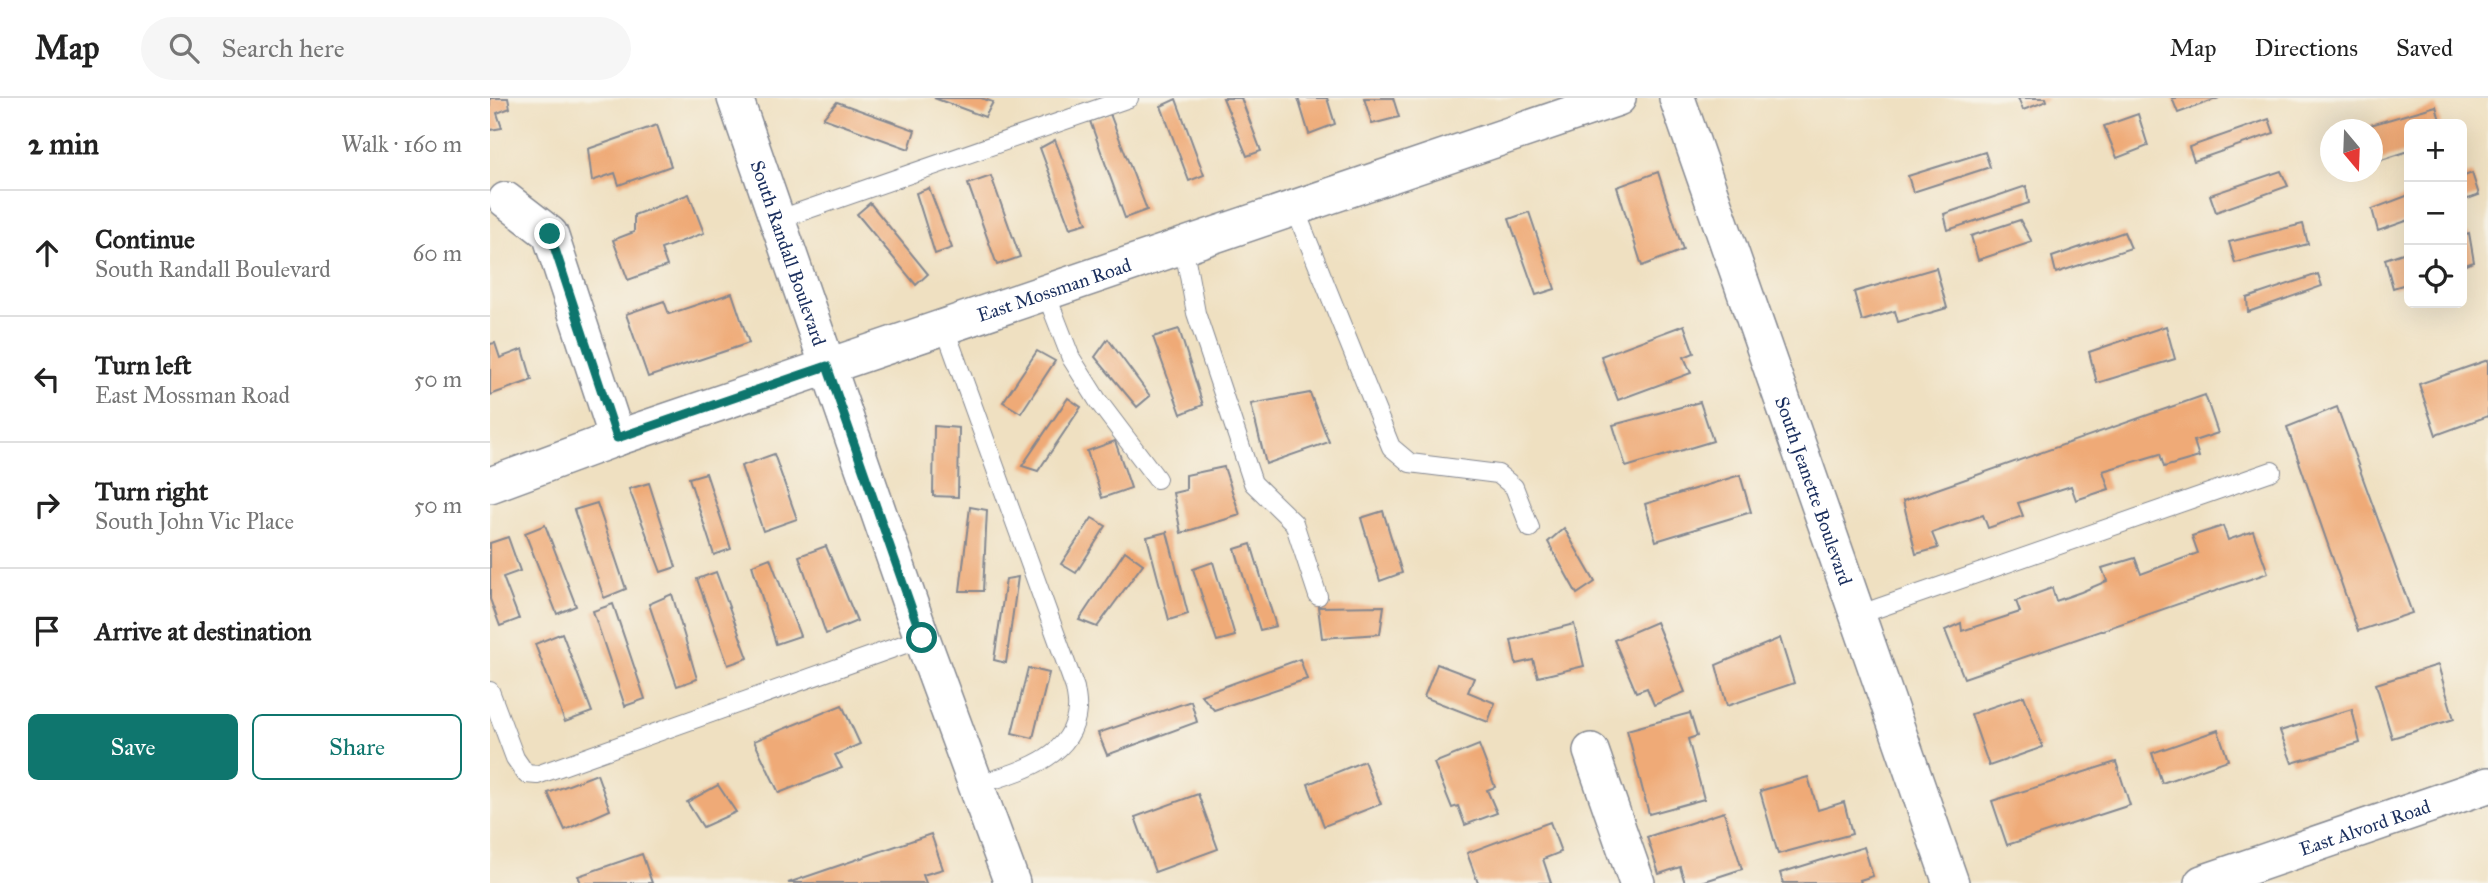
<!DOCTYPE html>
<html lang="en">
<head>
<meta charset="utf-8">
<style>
  :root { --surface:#fff; --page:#f6f6f6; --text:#222; --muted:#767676; --line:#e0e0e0; --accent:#0f766e }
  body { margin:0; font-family:"IM FELL Great Primer",serif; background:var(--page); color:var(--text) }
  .controls { position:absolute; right:21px; top:21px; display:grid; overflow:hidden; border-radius:10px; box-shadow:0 7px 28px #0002 }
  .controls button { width:63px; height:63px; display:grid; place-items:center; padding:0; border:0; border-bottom:2px solid var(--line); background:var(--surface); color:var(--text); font:35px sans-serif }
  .compass { position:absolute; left:1830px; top:21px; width:63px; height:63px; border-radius:50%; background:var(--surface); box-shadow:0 7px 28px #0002; rotate:161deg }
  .stop { position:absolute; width:21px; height:21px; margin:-16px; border:5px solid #0f766e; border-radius:50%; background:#fff }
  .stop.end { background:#0f766e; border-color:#fff; box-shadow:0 2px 7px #0008 }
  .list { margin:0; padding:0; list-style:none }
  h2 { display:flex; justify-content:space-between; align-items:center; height:91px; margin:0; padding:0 28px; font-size:30px }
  h2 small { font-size:23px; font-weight:400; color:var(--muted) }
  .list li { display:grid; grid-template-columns:46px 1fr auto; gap:21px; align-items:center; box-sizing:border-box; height:126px; padding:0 28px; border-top:2px solid var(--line) }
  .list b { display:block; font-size:26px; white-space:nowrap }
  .list p { margin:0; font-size:23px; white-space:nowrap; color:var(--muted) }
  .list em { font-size:23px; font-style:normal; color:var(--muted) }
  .actions { display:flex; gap:14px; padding:21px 28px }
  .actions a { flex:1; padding:16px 0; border:2px solid var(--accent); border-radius:10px; text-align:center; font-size:24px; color:var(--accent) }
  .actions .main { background:var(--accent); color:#fff }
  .icon { flex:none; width:38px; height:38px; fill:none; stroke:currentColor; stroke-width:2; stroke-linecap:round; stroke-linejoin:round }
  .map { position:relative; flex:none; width:1998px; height:785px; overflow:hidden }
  header { display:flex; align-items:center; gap:42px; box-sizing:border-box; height:98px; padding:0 35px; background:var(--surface); border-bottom:2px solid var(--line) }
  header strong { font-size:33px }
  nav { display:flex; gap:38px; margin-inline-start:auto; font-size:24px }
  .search { width:490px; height:63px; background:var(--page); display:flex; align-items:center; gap:18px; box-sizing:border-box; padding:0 24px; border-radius:38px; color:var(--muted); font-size:26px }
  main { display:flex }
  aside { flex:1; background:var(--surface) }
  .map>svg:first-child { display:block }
  .building { fill:#efaa77 }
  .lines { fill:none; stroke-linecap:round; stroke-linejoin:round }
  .service-casing { stroke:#858890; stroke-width:20 }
  .minor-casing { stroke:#858890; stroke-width:38 }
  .service { stroke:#fff; stroke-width:18 }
  .minor { stroke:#fff; stroke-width:35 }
  .route { stroke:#0f766e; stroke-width:9 }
  .labels { text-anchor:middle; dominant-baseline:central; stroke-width:5; stroke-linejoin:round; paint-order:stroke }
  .street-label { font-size:19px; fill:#1b2f5e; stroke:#f7f3e8 }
</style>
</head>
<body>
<header>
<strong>Map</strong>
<div class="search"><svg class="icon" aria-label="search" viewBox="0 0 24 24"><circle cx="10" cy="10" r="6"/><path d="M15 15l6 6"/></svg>Search here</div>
<nav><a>Map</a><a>Directions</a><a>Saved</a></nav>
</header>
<main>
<aside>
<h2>2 min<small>Walk · 160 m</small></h2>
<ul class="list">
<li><svg class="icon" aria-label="ahead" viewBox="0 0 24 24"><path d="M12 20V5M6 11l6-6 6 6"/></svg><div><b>Continue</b><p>South Randall Boulevard</p></div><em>60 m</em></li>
<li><svg class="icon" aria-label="left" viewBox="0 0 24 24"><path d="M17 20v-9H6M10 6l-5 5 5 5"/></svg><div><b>Turn left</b><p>East Mossman Road</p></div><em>50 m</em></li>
<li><svg class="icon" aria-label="right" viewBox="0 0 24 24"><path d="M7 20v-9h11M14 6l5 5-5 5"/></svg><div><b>Turn right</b><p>South John Vic Place</p></div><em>50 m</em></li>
<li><svg class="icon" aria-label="arrive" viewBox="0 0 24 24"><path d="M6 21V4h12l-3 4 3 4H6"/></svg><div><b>Arrive at destination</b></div></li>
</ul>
<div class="actions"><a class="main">Save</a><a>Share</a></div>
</aside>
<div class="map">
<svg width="1998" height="785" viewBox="0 0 1998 785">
  <rect width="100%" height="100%" fill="#f7f3e8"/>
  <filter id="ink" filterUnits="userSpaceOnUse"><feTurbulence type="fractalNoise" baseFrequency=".0143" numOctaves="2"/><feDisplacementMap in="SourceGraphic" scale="14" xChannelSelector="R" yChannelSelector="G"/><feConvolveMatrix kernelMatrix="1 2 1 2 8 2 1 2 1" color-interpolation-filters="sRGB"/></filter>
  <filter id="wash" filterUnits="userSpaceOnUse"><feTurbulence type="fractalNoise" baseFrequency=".00686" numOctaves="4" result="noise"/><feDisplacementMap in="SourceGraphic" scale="28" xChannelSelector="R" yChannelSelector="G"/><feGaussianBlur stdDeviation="1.57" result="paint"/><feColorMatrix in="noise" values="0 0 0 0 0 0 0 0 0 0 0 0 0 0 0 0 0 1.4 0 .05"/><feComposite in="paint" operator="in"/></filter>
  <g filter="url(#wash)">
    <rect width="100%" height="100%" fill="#efe0c1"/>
    <g id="blocks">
      <!-- building -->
      <g class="building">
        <polygon points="0,0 18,0 20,10 7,15 12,30 0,32"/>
        <polygon points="444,0 491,0 503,4 495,19"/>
        <polygon points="733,0 751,0 771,53 757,58"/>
        <polygon points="808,0 837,0 845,26 819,36"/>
        <polygon points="874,0 903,0 909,19 882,26"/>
        <polygon points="1528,0 1556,0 1557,3 1533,12"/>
        <polygon points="1682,0 1729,0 1688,15"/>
        <polygon points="686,1 714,77 699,83 671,8"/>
        <polygon points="347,4 425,32 419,51 333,20"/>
        <polygon points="1946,8 1951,26 1919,26 1919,53 1882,65 1882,32 1863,32"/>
        <polygon points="620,16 657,112 635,120 600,23"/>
        <polygon points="1648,16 1658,48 1627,60 1614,28"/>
        <polygon points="1779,21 1784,35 1704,63 1699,49"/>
        <polygon points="167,27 181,68 129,87 125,75 102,83 98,51"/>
        <polygon points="565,42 597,125 580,130 550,50"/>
        <polygon points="1495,54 1500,69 1423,94 1418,78"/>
        <polygon points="1791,73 1798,88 1726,114 1720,97"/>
        <polygon points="1168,74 1193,152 1152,168 1127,89"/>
        <polygon points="1982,75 1989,97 1972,103 1972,79"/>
        <polygon points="501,78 530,159 507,167 478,86"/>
        <polygon points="1536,88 1539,105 1458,132 1454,116"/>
        <polygon points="439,90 462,150 445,156 426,95"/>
        <polygon points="199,96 214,135 171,151 177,168 138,182 123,142 144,134 144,117"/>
        <polygon points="1919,97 1919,122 1888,133 1882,111"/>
        <polygon points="380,105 438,176 426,187 367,116"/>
        <polygon points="1039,114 1065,191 1046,197 1019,121"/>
        <polygon points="1530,122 1542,144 1488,162 1481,138"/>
        <polygon points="1813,126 1818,146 1745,165 1739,144"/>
        <polygon points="1634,134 1641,150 1566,175 1562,159"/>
        <polygon points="1979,135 1984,164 1972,168 1972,137"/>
        <polygon points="1919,153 1919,185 1903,190 1895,161"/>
        <polygon points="1446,170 1457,210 1408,224 1405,213 1372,223 1364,194"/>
        <polygon points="1828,176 1832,188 1758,214 1757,200"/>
        <polygon points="242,195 259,245 158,279 136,216 174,203 179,216"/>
        <polygon points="1194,227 1204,255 1194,259 1201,275 1128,302 1111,258"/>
        <polygon points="1676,228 1685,261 1607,285 1599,254"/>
        <polygon points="689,231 713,307 691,316 663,239"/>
        <polygon points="618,241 660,298 647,309 605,259"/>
        <polygon points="5,245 10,260 33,251 42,282 0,297 0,246"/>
        <polygon points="547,253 565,263 531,315 513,304"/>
        <polygon points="1998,262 1998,318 1946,337 1929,286"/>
        <polygon points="820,295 839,344 776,366 761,306"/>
        <polygon points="1715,297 1728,335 1704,343 1709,359 1674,369 1670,356 1613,373 1619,391 1586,402 1581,388 1528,405 1533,418 1498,430 1493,417 1442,435 1448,450 1426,456 1413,403"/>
        <polygon points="578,300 591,309 548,373 532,368"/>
        <polygon points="1210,304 1223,343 1136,369 1123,327"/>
        <polygon points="1847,309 1922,515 1868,533 1797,329"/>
        <polygon points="444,328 469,330 468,399 443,398"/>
        <polygon points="625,343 641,390 612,400 597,353"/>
        <polygon points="284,356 307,421 273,433 251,368"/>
        <polygon points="734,369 750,417 691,435 683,395 696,392 696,377"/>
        <polygon points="216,375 241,451 224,457 199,380"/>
        <polygon points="1250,377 1261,414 1166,443 1155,406"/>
        <polygon points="159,385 186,469 171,474 139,391"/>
        <polygon points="107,405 136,491 114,500 84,412"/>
        <polygon points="480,409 497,412 493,493 470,493"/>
        <polygon points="893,413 912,475 890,483 871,420"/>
        <polygon points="602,420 616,428 586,475 571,466"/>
        <polygon points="55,427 86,508 67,516 35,435"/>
        <polygon points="1733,428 1738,442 1763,433 1778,475 1474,580 1455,532 1471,525 1472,533 1530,514 1526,503 1562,490 1566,503 1591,494 1617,483 1612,470 1645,460 1651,476 1708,455 1702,438"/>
        <polygon points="1074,430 1105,484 1087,496 1058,444"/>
        <polygon points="677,434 698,516 679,522 657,439"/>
        <polygon points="18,439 30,473 13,479 29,521 10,528 0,501 0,445"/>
        <polygon points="761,446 786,528 770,532 745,451"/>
        <polygon points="336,448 367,523 336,536 309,458"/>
        <polygon points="635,453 653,466 607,529 589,522"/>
        <polygon points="280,460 310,538 286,546 262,467"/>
        <polygon points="723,464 745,538 727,543 703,471"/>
        <polygon points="226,474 258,560 238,567 207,481"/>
        <polygon points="528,479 516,565 504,562 516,481"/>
        <polygon points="182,496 207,581 187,588 159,506"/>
        <polygon points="123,506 155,601 135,608 103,513"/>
        <polygon points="894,508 890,536 832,540 828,509"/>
        <polygon points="1166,524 1195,594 1164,607 1157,590 1146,594 1124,542"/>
        <polygon points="1084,526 1094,568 1048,579 1043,562 1026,566 1021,542"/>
        <polygon points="72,535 102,614 75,624 45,546"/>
        <polygon points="1290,540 1304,585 1237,608 1226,567"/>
        <polygon points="810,561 817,581 724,612 711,597"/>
        <polygon points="947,566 984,580 978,594 1005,605 998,624 934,599"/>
        <polygon points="1948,567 1964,621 1902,640 1886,586"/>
        <polygon points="538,570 559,575 543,640 522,635"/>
        <polygon points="1534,598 1553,649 1499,668 1481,616"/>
        <polygon points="701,603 707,624 617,657 608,635"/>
        <polygon points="352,607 370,646 345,657 352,670 289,695 264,643"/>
        <polygon points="1862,611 1870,645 1802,665 1790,633"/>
        <polygon points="1200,615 1207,638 1198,641 1214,701 1159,716 1137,632"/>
        <polygon points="1728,632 1738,662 1672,685 1662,655"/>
        <polygon points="989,647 1005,689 997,692 1007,715 975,727 968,708 962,710 944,665"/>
        <polygon points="874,663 891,706 834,728 818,686"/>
        <polygon points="1626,664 1640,707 1517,747 1502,703"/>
        <polygon points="107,676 120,712 75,732 58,695"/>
        <polygon points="1318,679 1328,712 1354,704 1362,736 1288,756 1270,693"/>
        <polygon points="228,687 246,714 213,729 197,704"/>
        <polygon points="708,696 728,751 665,774 645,719"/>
        <polygon points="1234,714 1252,771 1209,785 1195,785 1190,769 1169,776 1157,739"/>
        <polygon points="1060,724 1071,754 1053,761 1061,785 988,785 977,755"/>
        <polygon points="441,736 453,771 433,777 436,785 298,785"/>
        <polygon points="1374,749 1383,778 1370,782 1371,785 1293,785 1290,775"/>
        <polygon points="152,756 162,785 91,785 88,778"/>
      </g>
    </g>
  </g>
  <g filter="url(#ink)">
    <use href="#blocks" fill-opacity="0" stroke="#858890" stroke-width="2"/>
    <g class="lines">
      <!-- service casing -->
      <g class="service-casing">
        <g id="service">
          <polyline points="805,111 901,349 920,365 1008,376 1024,389 1040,430"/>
          <polyline points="287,122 639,0"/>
          <polyline points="693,146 706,215 763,385 804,425 828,498"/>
          <polyline points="555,193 581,260 608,303 667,381"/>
          <path d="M454,228L585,590C586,597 588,605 587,612C583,662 526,674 487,687"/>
          <polyline points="1368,517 1782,373"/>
          <polyline points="0,593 25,660 36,676 47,677 432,540"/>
        </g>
      </g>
      <!-- minor casing -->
      <g class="minor-casing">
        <g id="minor">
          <path id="s1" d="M245,0L432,540L522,785"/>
          <path id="s2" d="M1187,0L1461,785"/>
          <polyline points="16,102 60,136 127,340"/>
          <path id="s3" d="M0,387L127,340L1128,0"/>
          <polyline points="1101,653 1147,785"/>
          <path id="s4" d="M1712,785L1998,687"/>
        </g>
      </g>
      <!-- service -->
      <use href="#service" class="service"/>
      <!-- minor -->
      <use href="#minor" class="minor"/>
    </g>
  </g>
  <g class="lines" filter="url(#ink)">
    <!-- route -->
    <polyline class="route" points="60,136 127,340 337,268 432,540"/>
  </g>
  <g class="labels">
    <!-- street labels -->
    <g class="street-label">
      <text stroke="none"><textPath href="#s1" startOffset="164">South Randall Boulevard</textPath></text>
      <text stroke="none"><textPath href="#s3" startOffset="597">East Mossman Road</textPath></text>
      <text stroke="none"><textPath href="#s2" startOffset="416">South Jeanette Boulevard</textPath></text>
      <text stroke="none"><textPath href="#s4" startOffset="172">East Alvord Road</textPath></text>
    </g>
  </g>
</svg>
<div class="controls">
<button>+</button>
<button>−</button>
<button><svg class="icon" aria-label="locate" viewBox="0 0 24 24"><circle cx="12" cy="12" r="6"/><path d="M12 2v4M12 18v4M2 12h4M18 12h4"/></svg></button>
</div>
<svg class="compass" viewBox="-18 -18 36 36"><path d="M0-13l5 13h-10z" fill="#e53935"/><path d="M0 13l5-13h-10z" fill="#767676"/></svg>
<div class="stop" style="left:432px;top:540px"></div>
<div class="stop end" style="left:60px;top:136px"></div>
</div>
</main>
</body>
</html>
